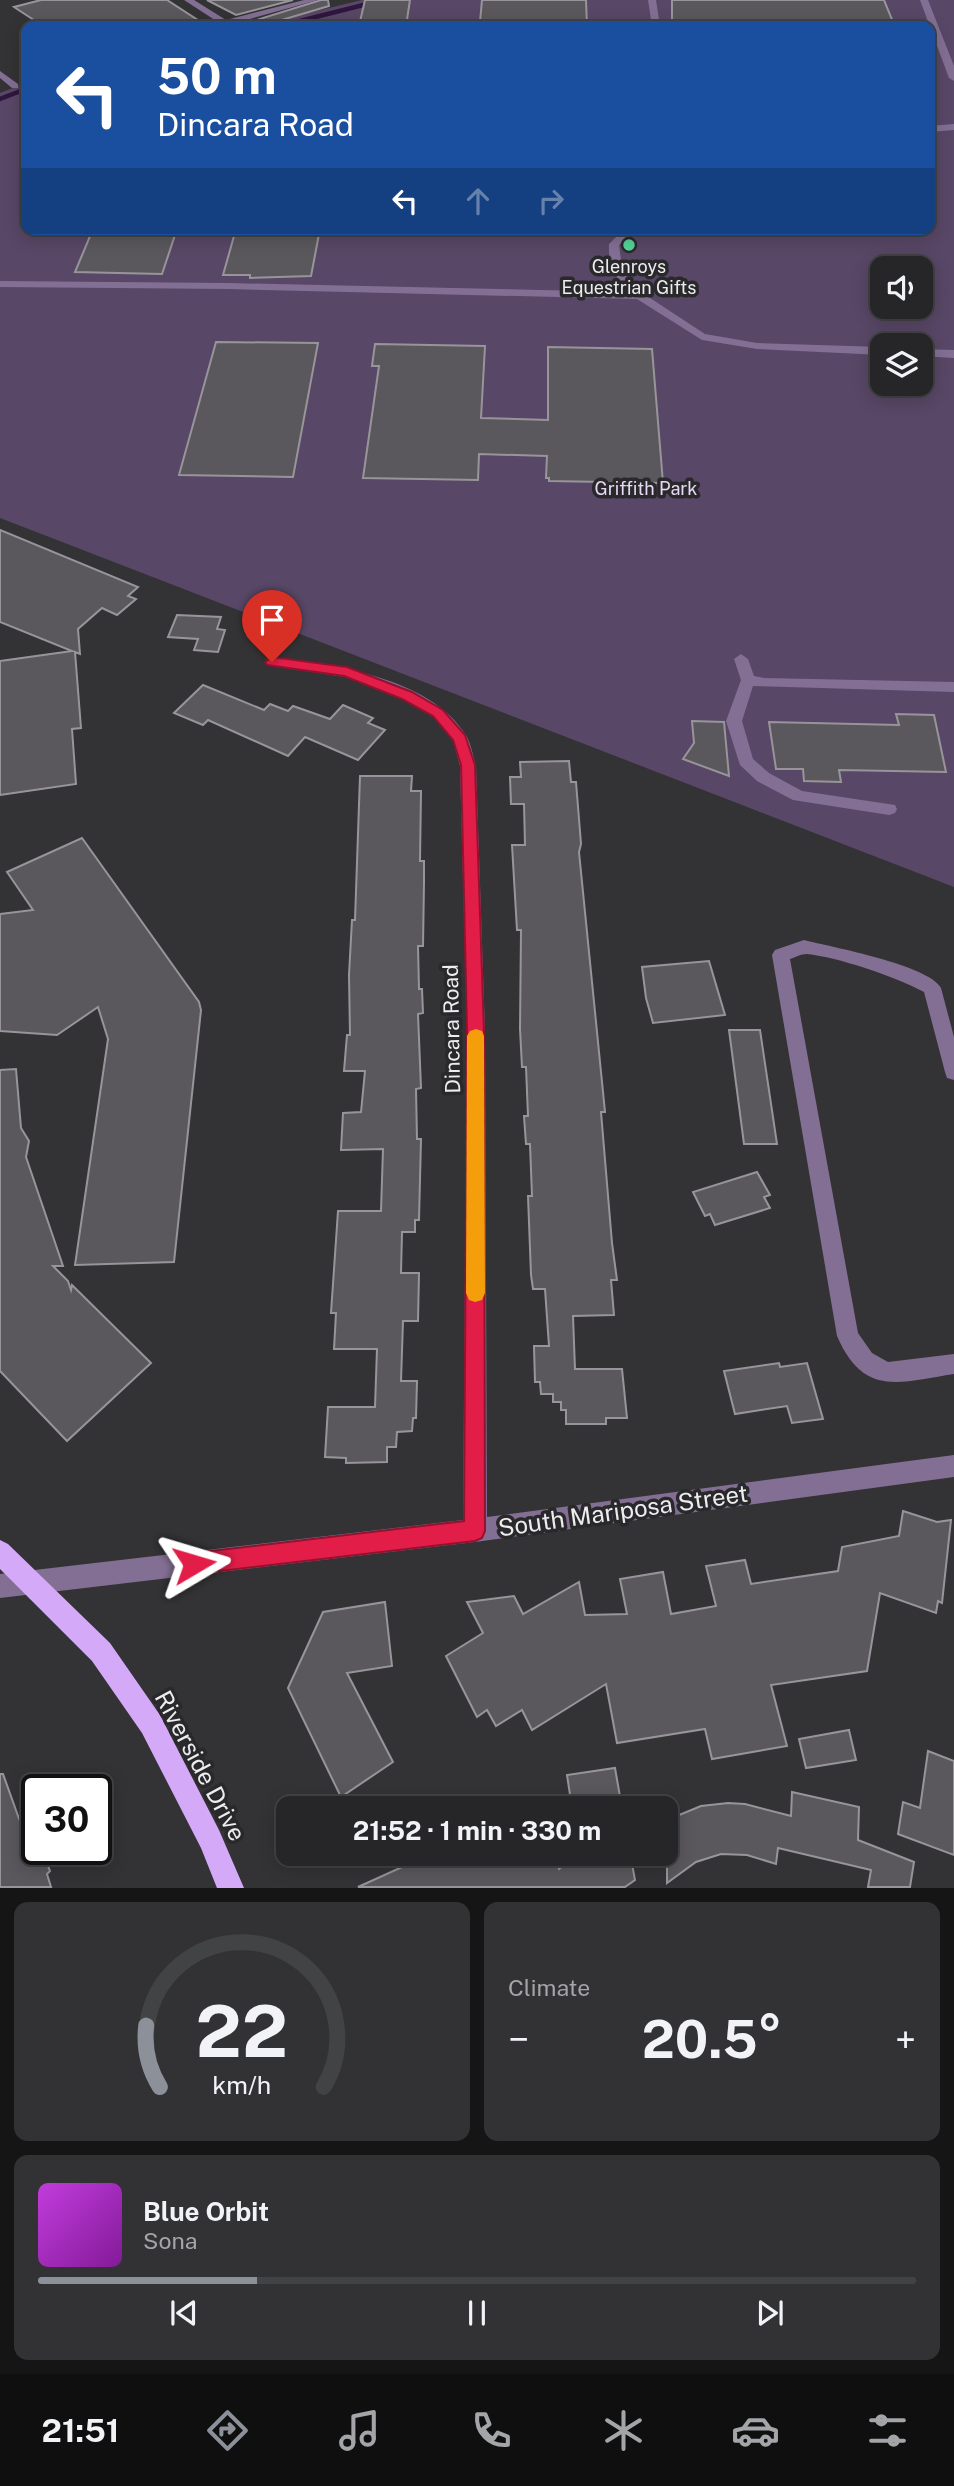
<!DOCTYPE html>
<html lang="en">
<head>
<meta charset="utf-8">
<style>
  :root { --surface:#262628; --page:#323234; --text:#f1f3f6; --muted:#a4a5a8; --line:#424345; --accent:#8c9099 }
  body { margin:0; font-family:"Public Sans",sans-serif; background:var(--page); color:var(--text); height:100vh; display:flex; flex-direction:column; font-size:26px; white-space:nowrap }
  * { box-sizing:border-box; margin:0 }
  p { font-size:23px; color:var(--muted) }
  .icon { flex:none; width:38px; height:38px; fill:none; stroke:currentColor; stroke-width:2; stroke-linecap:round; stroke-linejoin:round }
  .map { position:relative; height:1888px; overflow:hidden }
  .drawer { display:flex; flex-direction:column; gap:14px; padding:14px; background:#151516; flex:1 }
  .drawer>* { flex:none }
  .guide { position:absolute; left:21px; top:21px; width:914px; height:214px; border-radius:14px; box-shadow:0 4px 18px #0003,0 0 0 2px var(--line); background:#1a4fa0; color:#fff; overflow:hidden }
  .buttons { position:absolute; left:870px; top:256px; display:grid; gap:14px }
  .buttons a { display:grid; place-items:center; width:63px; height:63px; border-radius:14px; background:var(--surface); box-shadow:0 4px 18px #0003,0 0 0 2px var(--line); font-size:35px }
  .speed { position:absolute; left:21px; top:1774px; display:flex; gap:14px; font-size:35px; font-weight:700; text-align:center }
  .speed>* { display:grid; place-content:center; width:91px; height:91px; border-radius:50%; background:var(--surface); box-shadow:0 4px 18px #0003,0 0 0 2px var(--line); line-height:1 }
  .speed .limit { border:4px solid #111; border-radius:10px; background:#fff; color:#111 }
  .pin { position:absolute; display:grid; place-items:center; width:60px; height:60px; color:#fff; margin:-72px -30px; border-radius:50% 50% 50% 0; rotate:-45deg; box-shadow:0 0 7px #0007 }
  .pin .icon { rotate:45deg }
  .me { position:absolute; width:77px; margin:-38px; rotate:83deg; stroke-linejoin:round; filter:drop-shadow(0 0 5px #0008) }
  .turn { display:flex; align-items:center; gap:24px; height:147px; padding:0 21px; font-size:32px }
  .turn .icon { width:91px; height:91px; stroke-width:2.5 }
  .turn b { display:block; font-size:49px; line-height:60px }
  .lanes { display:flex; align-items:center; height:66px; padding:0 21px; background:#0003; justify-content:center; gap:35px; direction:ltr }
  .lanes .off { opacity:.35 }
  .big { font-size:52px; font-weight:700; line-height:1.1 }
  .drawer .tile { flex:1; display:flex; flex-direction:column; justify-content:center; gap:10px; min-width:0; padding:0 24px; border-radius:14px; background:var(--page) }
  .drawer .dial { align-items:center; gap:0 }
  .dial svg { height:182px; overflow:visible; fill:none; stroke:var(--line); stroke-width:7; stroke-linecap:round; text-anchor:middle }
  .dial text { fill:var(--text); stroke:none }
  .song { display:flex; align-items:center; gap:21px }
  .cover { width:84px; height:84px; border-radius:10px; background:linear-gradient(135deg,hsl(290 70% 55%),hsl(290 70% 35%)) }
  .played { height:7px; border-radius:4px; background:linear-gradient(90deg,var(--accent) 25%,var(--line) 25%) }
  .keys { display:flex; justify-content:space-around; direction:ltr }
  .heat { display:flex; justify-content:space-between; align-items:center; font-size:38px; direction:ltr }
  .drawer .tiles { flex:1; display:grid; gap:14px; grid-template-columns:1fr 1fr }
  .tile:last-child { grid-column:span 2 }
  .trip { position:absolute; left:276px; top:1796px; width:402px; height:70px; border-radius:14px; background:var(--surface); box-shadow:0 4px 18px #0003,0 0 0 2px var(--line); font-weight:700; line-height:70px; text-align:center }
  .tabs { display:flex; height:112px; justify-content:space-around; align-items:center; background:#0f0f10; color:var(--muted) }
  .tabs .icon { width:49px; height:49px }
  .tabs .active { color:var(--accent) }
  .tabs b { font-size:32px; color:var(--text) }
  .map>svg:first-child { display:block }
  .green { fill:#584766; fill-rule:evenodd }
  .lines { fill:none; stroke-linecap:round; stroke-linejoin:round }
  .stream { stroke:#2e163e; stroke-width:4.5 }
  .building { fill:#5a585c; stroke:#98959a; stroke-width:2 }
  .minor { fill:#836f94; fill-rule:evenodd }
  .major { fill:#d4a9f7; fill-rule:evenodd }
  .route { fill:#e11d48; stroke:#92132f; stroke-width:2 }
  .slow { fill:#f59e0b }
  .poi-dot { fill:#54d396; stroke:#29282b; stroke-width:2.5 }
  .labels { text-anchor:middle; stroke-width:7; stroke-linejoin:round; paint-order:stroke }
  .far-poi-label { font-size:18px; fill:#edecef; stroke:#29282b }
  .far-park-label { font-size:18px; fill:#e7d8f5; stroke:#29282b }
  .street-label { font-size:21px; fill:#edecef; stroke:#29282b }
  .near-street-label { font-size:24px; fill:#edecef; stroke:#29282b }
</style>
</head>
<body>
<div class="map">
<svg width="954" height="1888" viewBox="0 0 954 1888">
  <rect width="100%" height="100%" fill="#333235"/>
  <path class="green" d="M362,0H954V887L0,518V93L26,83V229H929V26H254ZM882,268H920V306H882ZM882,345H920V383H882Z"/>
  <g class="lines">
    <g class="stream">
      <path d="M280,26L383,0"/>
      <path d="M0,99L26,89"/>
    </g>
  </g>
  <g class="building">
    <path d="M41,0H167L207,26H43L14,7Z"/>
    <path d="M207,0H293L236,15Z"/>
    <path d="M321,0H328L329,6L275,22L258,25L250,22Z"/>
    <path d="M365,0H410L406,26H359Z"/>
    <path d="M482,0H586L587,26L480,22Z"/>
    <path d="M672,0H884L893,22L672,20Z"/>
    <path d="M93,229H177L162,274L75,272Z"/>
    <path d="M236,229H320L311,276L250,278V275H223Z"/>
    <path d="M216,342L318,343L293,477L179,475Z"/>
    <path d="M375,344L485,346L481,418L548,420V347L652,349L663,483L549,481V478H546L547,456L479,454L478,480L363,478L379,366H372Z"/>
    <path d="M0,530L138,587L128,596L136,599L117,615L102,608L78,629L80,654L75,652L81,728L72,729L76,784L0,795V661L72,651L0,622Z"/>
    <path d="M177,615L221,617L217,629L225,630L218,652L194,650L198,639L168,637Z"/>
    <path d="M203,685L264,710L270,704L288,711L293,706L330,719L343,705L373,718L368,723L385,730L358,760L305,737L288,756L208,720L203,725L174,713Z"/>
    <path d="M896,714L934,715L946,772L839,770L841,782L804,781L803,769H776L769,722L899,725Z"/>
    <path d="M692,721L724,722L729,776L683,759L694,743Z"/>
    <path d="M569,761L571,782H576L581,844L579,852L605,1112H601L602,1124L612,1243L617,1280H611L614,1315L573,1316L575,1369H622L627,1418H606V1424H566V1410H561V1402H553V1394H541L540,1382H535L534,1346H549L545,1289H533L531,1275L528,1196H532L530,1144H526L524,1116H528L526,1067H522L520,1029L521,930H517L512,845H525L524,804H511L510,777H521L520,762Z"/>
    <path d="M360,776H412L411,791H421L420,861H424V882L423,946H418L419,989H422L423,1013L418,1014L421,1088L416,1089L417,1139H421L419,1220H415V1232H402L401,1273H419L418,1321H403L401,1381H417L416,1418H413L412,1431L397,1432L396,1447H387V1462L346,1463V1458L325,1457L328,1407H375L377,1349H334L336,1313H331L338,1211H381L383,1149L341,1150L343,1113L361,1112L365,1071H344L347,1035H350L349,975L352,920H355Z"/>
    <path d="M82,838L199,1002L201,1010L174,1262L75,1265L108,1039L98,1007L57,1035L0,1031V914L33,910L7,872Z"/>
    <path d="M709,961L725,1015L653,1023L646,998L642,967Z"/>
    <path d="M729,1030H760L777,1144H744Z"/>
    <path d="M16,1069L21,1128L29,1141L26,1157L63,1266H53L68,1281L71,1290L72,1285L151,1363L67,1441L0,1371V1070Z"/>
    <path d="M757,1172L770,1195L764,1197L770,1208L715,1225L710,1214L705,1216L693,1192Z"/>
    <path d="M779,1363L780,1367L807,1363L823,1419L792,1423L787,1406L735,1414L724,1371Z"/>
    <path d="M903,1511L937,1522L951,1520L942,1603L938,1601L936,1613L880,1593L867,1671L771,1685L787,1746L712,1759L705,1729L617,1743L606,1684L532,1730L522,1710L496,1726L487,1710L477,1717L446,1656L483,1633L467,1602L514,1596L523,1614L579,1582L585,1615L627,1614L620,1579L663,1572L671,1614L716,1606L706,1566L745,1560L751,1584L838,1571L842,1547L899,1536Z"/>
    <path d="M385,1602L392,1666L347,1673L393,1762L341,1797L288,1688L323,1612Z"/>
    <path d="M849,1730L856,1760L806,1768L799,1739Z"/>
    <path d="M928,1751L954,1761V1855L898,1834L903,1802L920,1808Z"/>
    <path d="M615,1768L622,1808H572L567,1775Z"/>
    <path d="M0,1774H3L22,1827L32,1820L37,1835V1850H42L50,1871L47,1874L51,1887H0Z"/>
    <path d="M792,1792L859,1807L858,1840L914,1862L910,1887H868L871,1870L778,1848L776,1864L747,1855L721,1854L696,1862L667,1883V1820L701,1806L728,1803L745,1804L791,1816Z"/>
    <path d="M433,1853H564L545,1864L556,1860L559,1869L579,1853H630L635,1880L625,1887H358Z"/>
  </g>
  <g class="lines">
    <g class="minor">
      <path d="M184,0H194L226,20L304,0H318L232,24L234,26H224Z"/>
      <path d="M648,0H656L660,26H652Z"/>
      <path d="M920,0H928L954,66V81L949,78Z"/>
      <path d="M0,71L18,84V88H12L0,78Z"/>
      <path d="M954,124V130L929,132V126Z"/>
      <path d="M624,229H635L619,245L622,267L632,282L644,294L705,334L757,343L882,347V355L757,349L702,340L637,299L228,289L0,287V281L228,283L630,292C615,278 608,265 609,244Z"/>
      <path d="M920,349L954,350V358L920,356Z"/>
      <path d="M741,654L748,659L754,676L764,678L954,682V692L753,686L742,721L753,759L769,773L802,791L895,805L897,809L895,813L889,815L793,800L757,781L740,765L726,721L741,680L734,659Z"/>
      <path d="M272,657C334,665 429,677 466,735C471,744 473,756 476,766L485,1031L487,1517L954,1455V1477L475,1542L0,1598V1574L463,1520L467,1031L460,766L453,740L433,717L402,699L345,677L267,665L265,662L267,659Z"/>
      <path d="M804,940C831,947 929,965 941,988L954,1037V1080L947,1078L945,1072L924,992C897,977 837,957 807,954C801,954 796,957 790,959L858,1333L872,1353L888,1362L954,1354V1374C900,1382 864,1398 837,1336L772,955L775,950Z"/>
    </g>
    <path class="major" d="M0,1540L8,1544L110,1643L160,1715L219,1830L244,1888H217L201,1848L142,1733L92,1661L0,1569Z"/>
  </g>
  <path class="route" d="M272,657L347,667L412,692L443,710L465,735L475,765L484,1031L485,1531L482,1538L475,1541L194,1574L186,1571L183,1564L186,1556L194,1553L464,1521L467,1031L461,765L453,740L433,716L402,699L344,676L267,665L265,662Z"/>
  <path class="slow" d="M476,1029L482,1031L484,1036L485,1293L482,1300L475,1302L469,1300L466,1293L467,1036L470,1031Z"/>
  <circle class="poi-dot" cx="629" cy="245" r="7"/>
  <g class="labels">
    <g class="far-poi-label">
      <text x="629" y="273">Glenroys<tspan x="629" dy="21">Equestrian Gifts</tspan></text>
    </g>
    <g class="far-park-label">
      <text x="646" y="495">Griffith Park</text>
    </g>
    <g class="street-label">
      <text transform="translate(452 1029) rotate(-91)" y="7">Dincara Road</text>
    </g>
    <g class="near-street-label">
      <text transform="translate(623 1511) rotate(-8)" y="8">South Mariposa Street</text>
      <text transform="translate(200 1766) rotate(62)" y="8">Riverside Drive</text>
    </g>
  </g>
</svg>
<div class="buttons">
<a><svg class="icon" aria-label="sound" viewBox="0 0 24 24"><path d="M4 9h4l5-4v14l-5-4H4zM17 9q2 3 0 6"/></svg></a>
<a><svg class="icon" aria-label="layers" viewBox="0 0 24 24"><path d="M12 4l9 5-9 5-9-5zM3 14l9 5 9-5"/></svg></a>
</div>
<div class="speed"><div class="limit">30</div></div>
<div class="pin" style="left:272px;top:662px;background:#d93025"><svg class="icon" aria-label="arrive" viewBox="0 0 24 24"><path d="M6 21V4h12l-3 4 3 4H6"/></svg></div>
<svg class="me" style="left:194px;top:1564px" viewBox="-20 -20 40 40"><path d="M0-17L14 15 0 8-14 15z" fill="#e11d48" stroke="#fff" stroke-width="4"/></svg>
<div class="trip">21:52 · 1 min · 330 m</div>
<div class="guide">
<div class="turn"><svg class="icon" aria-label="left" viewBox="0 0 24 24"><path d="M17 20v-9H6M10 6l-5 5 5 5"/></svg><div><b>50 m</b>Dincara Road</div></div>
<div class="lanes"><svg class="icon" aria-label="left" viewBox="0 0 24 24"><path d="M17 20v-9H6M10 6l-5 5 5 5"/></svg><svg class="icon off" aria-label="ahead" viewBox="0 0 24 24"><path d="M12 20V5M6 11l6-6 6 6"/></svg><svg class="icon off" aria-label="right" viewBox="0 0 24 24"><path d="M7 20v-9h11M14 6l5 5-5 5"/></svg></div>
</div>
</div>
<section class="drawer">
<div class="tiles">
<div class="tile dial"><svg viewBox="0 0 100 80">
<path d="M14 69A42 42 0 1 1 86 69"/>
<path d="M14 69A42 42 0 0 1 8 42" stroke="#8c9099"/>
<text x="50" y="56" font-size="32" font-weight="700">22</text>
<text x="50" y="72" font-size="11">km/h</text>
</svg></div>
<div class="tile"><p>Climate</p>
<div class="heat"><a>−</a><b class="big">20.5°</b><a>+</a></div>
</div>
<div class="tile">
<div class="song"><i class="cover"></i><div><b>Blue Orbit</b><p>Sona</p></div></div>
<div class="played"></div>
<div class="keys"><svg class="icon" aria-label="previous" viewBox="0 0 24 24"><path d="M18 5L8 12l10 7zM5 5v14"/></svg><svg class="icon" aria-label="pause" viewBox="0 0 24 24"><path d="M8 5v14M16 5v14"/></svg><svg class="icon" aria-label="next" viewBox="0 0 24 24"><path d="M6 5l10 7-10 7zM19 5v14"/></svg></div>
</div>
</div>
</section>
<nav class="tabs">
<b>21:51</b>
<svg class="icon active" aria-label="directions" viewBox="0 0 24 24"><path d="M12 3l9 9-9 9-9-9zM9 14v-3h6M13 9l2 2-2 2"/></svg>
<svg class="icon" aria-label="music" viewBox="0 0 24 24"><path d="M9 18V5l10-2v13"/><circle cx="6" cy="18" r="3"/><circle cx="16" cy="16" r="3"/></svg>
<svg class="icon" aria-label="phone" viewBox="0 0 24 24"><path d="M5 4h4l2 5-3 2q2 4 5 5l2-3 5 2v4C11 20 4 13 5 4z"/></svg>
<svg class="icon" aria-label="climate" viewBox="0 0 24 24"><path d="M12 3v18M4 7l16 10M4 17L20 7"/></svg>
<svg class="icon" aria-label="car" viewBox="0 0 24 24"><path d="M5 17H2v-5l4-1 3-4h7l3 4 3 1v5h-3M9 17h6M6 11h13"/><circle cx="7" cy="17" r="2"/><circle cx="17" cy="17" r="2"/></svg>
<svg class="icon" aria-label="filters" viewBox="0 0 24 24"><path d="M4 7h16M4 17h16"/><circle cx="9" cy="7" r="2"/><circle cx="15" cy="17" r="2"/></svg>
</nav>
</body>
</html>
